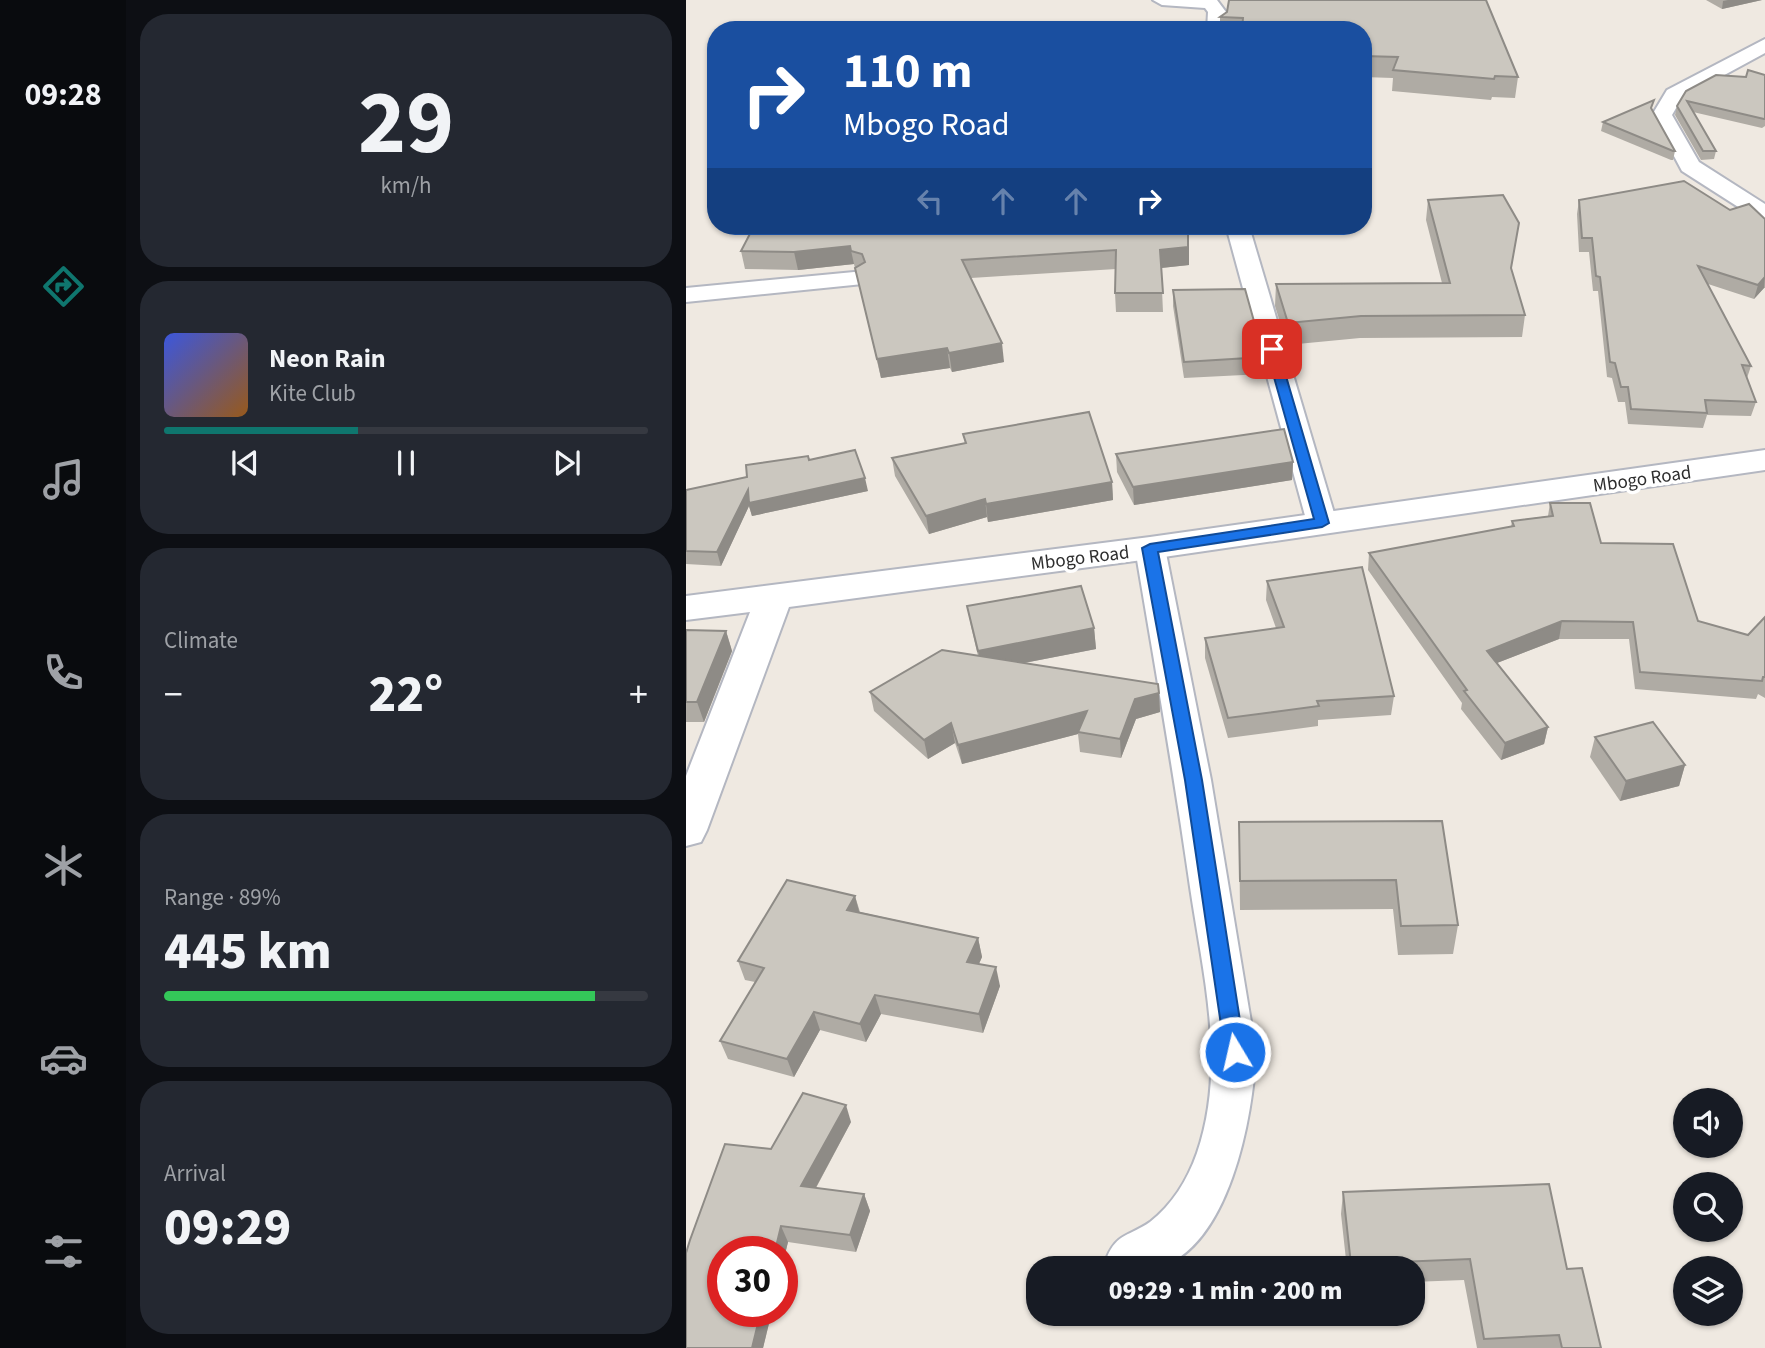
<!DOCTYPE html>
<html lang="en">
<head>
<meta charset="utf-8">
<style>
  :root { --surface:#171b24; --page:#242831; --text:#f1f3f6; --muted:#9ea1a6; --line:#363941; --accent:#0f766e }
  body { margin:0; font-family:"Source Sans 3",sans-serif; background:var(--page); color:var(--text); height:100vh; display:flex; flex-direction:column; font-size:26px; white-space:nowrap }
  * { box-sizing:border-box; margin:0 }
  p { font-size:23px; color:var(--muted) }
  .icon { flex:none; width:38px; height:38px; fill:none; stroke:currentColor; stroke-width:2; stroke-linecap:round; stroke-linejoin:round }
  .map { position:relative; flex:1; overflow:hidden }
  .details { display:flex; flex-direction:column; gap:14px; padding:14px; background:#0d0f14; width:560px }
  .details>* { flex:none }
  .banner { position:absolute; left:21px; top:21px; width:665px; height:214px; border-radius:28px; box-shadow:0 2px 5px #0004; background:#1a4fa0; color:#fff; overflow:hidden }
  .buttons { position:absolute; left:987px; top:1088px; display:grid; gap:14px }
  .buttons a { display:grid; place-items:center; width:70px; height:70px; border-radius:50%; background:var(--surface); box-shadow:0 2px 5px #0004; font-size:35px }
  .speed { position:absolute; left:21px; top:1236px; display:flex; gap:14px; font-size:35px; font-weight:700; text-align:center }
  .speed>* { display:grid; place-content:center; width:91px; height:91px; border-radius:50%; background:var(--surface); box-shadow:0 2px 5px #0004; line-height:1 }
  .speed .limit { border:10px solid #d22; background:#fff; color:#111 }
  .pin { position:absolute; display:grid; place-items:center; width:60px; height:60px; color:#fff; margin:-30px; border-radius:14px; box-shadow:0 4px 10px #0006 }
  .me { position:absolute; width:77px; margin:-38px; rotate:351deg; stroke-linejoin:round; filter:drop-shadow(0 0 5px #0008) }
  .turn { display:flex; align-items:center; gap:24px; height:147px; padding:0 21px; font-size:32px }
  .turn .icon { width:91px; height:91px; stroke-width:2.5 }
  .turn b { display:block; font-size:49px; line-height:60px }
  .lanes { display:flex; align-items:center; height:66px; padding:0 21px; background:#0003; justify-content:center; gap:35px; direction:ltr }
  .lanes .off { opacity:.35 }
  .big { font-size:52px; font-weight:800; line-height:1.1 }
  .details .widget { flex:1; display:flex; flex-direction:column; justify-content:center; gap:10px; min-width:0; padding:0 24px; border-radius:28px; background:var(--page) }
  .details .dial { align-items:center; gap:0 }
  .dial b { font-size:91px; line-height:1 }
  .song { display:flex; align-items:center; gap:21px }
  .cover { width:84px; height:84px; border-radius:10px; background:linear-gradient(135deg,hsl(230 70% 55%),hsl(30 70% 35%)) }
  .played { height:7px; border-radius:4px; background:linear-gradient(90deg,var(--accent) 40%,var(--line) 40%) }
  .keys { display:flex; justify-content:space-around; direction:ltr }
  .heat { display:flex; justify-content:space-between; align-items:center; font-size:38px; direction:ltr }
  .charge { height:10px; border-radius:5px; background:linear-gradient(90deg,#34c759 89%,var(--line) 0) }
  .trip { position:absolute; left:340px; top:1256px; width:399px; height:70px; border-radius:28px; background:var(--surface); box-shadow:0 2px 5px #0004; font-weight:800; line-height:70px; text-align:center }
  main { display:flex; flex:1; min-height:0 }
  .menu { display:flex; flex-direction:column; width:126px; justify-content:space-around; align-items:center; background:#090b0e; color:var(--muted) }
  .menu .icon { width:49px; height:49px }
  .menu .selected { color:var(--accent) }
  .menu b { font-size:32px; color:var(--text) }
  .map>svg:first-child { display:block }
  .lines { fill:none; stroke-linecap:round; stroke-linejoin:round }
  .street-casing { stroke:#b4b7c1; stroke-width:4 }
  .secondary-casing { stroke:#b4b7c1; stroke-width:4 }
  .street { fill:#fff; fill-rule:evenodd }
  .secondary { fill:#fff; fill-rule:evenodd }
  .wall { fill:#afaba4 }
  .shaded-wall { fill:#8e8b86 }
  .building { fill:#cbc7bf; stroke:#8e8b86; stroke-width:2 }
  .route { fill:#1a73e8; stroke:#114b97; stroke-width:2 }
  .labels { text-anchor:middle; stroke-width:7; stroke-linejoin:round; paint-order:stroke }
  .street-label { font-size:19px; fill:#2e2e2e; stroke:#fff }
</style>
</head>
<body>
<main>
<nav class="menu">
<b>09:28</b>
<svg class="icon selected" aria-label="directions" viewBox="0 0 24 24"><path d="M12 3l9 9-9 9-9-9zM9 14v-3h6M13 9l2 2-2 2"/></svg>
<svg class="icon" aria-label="music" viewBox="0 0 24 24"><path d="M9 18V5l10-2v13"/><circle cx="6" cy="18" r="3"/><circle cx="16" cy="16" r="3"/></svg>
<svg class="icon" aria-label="phone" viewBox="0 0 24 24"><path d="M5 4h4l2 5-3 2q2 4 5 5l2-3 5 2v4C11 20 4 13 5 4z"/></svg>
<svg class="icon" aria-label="climate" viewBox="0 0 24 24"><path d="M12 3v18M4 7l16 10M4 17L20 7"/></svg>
<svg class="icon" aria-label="car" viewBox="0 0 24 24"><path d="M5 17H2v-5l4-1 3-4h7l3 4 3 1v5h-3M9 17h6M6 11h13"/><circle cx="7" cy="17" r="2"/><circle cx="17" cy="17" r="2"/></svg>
<svg class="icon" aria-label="filters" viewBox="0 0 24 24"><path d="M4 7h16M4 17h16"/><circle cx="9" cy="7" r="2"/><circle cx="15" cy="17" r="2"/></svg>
</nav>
<section class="details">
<div class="widget dial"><b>29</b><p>km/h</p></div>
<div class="widget">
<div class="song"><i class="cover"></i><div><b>Neon Rain</b><p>Kite Club</p></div></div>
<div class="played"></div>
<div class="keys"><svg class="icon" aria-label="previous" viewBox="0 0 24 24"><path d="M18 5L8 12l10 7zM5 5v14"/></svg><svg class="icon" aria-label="pause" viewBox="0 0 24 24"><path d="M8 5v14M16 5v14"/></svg><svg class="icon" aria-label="next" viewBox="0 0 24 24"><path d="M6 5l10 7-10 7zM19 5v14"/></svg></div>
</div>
<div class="widget"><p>Climate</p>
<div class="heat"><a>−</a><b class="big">22°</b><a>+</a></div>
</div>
<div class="widget"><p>Range · 89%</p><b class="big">445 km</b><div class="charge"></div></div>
<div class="widget"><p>Arrival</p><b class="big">09:29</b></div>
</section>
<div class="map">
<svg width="1079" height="1348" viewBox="0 0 1079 1348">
  <rect width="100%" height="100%" fill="#efe9e1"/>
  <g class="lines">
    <defs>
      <g id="street">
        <path d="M467,0H531L540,12L539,30H521L522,12L519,8L476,5Z"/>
        <path d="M1079,39V53L996,98L986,115L1013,162L1079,204V221L1071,219L996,171L966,115L981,90Z"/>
        <path d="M540,226H563L651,523L647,530L636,532L625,530L621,523Z"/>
        <path d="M168,272L177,274L180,279L177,284L0,302V288Z"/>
        <path d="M464,538L475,541L479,548L525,780L570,1052C567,1116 544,1249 469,1269C456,1272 439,1269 426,1269L421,1257C431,1233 444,1236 464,1222C486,1205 502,1179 511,1153C541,1066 517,975 504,887C488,774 468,661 449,548L453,541Z"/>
      </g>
      <path id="secondary" d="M1079,450V470L464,559L103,607L21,830L15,842L0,846V776L64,612L0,620V596L464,537Z"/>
    </defs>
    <use href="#street" class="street-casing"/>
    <use href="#secondary" class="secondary-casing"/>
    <use href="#street" class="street"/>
    <use href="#secondary" class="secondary"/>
  </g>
  <g class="wall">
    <path d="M543,0H800L832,77L829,98L806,97L805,100L706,91L707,78L677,77V30H534V17L541,12Z"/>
    <path d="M1020,0H1076L1036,9Z"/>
    <path d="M1079,75V126L1076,128L1007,112L1030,151L1028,159L1015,160L989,115L991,106L1060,77Z"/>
    <path d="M917,122L989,151L987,160H985L915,131Z"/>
    <path d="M742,200L833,223L825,270L839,315L836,337L674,338L601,345L589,306L590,284L756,283L740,220Z"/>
    <path d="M893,200L1044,210L1079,219V288H1078L1068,299L1022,284L1065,366L1061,378L1070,402L1065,416L1021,415L1017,428L942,424L939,402H932L926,378L921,377L912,291H907L903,252H893L891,214Z"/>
    <path d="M503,226V265L475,268L477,312H430L429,293L430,269L285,278L318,362L266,372L264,368L195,378L168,264L112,270L59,269L55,251Z"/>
    <path d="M487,290L578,357L577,374L498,378L487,306Z"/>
    <path d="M277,434L426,482L427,500L302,522L301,517L243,534L209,476L206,458L279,443Z"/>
    <path d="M430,454L607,462L606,480L448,505L431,472Z"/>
    <path d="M123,459L182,491L66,516L63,506L35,566L0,564V490L61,477Z"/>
    <path d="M864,503L1012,621L1062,635L1079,617V698L1072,694L1070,699L949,689L943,639H873L811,663L862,727L858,744L815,760L775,709L776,703L682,570L683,553L825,527L826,521L862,516Z"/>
    <path d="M581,581L708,696L705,715L632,720V726L542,738L519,658V638L590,628L580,600Z"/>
    <path d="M281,606L408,628L410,649L338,663L473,693L474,712L450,719L435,758L394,752L392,734L276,764L269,743L242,759L188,711L184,692L292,656L285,626Z"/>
    <path d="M0,630L40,631L46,651L18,722H0Z"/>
    <path d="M909,737L999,765L993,786L934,801L904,757Z"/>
    <path d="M756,821L772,925L767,954L712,955L707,909L554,910L553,822Z"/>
    <path d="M169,896L174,912L292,938L296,957L293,964L314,986L297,1033L195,1014L180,1042L134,1030L108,1077L42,1059L34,1041L69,982L59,980L52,961Z"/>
    <path d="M165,1122L130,1188L178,1194L184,1211L170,1252L102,1242L96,1266V1251L37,1311H86L77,1348H0L85,1149Z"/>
    <path d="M657,1192L881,1269L915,1348H791L778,1280L726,1282V1269H661L655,1214Z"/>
  </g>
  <g class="shaded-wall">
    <path d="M1042,0H1076L1036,9L1037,1Z"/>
    <path d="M503,226V265L475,268L474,250Z"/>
    <path d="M164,246L168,264L112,270L108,252Z"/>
    <path d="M1079,277L1078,288L1068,299L1072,285Z"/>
    <path d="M316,343L318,362L266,372L263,353Z"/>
    <path d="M261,348L264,368L195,378L191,359Z"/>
    <path d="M607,462L606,480L448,505L447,487Z"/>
    <path d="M179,478L182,491L66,516L63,506L35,566L31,552L62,490Z"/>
    <path d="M426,482L427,500L302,522L300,504Z"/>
    <path d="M299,499L301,517L243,534L240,516Z"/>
    <path d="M876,621L873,639L798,668L801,651Z"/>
    <path d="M408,628L410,649L296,671L292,651Z"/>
    <path d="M40,631L46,651L18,722L11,702Z"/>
    <path d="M473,693L474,712L450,719L435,758L434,739L449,699Z"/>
    <path d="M401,711L392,734L276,764L272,745Z"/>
    <path d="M265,723L269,743L242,759L238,740Z"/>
    <path d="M862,727L858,744L815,760L819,743Z"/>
    <path d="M999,765L993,786L934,801L940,781Z"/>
    <path d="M169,896L174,915L161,910Z"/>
    <path d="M292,938L296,957L285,981L281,962Z"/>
    <path d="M310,967L314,986L297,1033L293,1014Z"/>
    <path d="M189,995L195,1014L180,1042L174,1024Z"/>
    <path d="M128,1012L134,1030L108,1077L101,1059Z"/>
    <path d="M160,1105L165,1122L122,1202L115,1186Z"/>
    <path d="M178,1194L184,1211L170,1252L164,1235Z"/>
    <path d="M95,1226L102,1242L96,1266V1251H89Z"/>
    <path d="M75,1311H86L77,1348H66Z"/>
  </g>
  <g class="building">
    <path d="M543,0H800L832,77L809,76L808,79L707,70L712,57L677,56V30H556L557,18L534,17L541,12Z"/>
    <path d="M1062,70L1079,75V119H1078L1001,101L1030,151H1017L991,106L1000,91L1030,75L1060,77Z"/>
    <path d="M968,100L965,108L989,151H987L917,122Z"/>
    <path d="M998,181L1044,210L1063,204L1079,219V277L1072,285L1012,266L1065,366L1056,365L1070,402L1019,400L1021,413L945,409L942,387H935L929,363L924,362L914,277L910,276L906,238H896L893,200Z"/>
    <path d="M817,195L833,223L825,268L839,315L675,316L602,323L590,284L764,283L742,200Z"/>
    <path d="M68,226H502V247L474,250L477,293H429L430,250L276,260L316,343L263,353L261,348L191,359L169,268L179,262L176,254L165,251L164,246L108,252L55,251Z"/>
    <path d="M559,289L578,357L498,362L487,290Z"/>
    <path d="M403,412L426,482L300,504L299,499L240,516L206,458L280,443L277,434Z"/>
    <path d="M598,429L607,462L447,487L430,454Z"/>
    <path d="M169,450L179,478L63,503L62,490L31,552L0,551V490L61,477L60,465L122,456L123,460Z"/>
    <path d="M864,503H904L915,543L987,544L1012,621L1062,635L1079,617V677H1077L1076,681L954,672L947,622L876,621L801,651L862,727L819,743L778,691L781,690L683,553L828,526L826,521L867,516Z"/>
    <path d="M676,567L708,696L631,701L633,706L542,718L519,638L598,627L581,581Z"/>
    <path d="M395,586L408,628L292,651L281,606Z"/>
    <path d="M0,630L40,631L11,702H0Z"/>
    <path d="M256,650L472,684L473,693L449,699L434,739L392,732L401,711L272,745L265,723L238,740L184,692Z"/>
    <path d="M967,722L999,765L940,781L909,737Z"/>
    <path d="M756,821L772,925L715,926L710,880L554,881L553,822Z"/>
    <path d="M101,880L169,896L161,910L292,938L281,962L310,967L293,1014L189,995L174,1024L128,1012L101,1059L34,1041L78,968L52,961Z"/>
    <path d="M117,1093L160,1105L115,1186L178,1194L164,1235L95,1226L89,1251H37V1311H75L66,1348H0V1253L4,1240L39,1144L85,1149Z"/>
    <path d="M863,1184L881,1269L896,1268L915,1348H876L873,1335L798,1339L784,1259L665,1264L657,1192Z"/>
  </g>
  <path class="route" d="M586,346L592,349L643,523L636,527L472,552L516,780L559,1052L556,1058L549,1061L542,1058L539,1052L499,780L456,548L464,544L628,519L580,349Z"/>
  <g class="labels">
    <g class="street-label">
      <text transform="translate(956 478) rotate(-8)" y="7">Mbogo Road</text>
      <text transform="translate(394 557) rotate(-7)" y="7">Mbogo Road</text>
    </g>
  </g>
</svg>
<div class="buttons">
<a><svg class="icon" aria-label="sound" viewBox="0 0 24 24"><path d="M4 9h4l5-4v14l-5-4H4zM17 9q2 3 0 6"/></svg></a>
<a><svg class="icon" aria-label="search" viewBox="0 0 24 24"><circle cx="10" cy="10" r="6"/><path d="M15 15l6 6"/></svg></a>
<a><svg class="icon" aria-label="layers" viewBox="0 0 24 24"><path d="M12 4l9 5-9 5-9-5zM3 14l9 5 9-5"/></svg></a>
</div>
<div class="speed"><div class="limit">30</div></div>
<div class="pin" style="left:586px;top:349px;background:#d93025"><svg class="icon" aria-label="arrive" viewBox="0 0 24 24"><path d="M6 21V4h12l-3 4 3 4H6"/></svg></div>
<svg class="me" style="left:549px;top:1052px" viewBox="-20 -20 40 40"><circle r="17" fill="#1a73e8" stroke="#fff" stroke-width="3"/><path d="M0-11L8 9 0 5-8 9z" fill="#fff"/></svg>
<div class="trip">09:29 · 1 min · 200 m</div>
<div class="banner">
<div class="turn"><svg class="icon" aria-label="right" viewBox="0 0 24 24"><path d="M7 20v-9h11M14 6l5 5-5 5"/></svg><div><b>110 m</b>Mbogo Road</div></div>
<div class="lanes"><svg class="icon off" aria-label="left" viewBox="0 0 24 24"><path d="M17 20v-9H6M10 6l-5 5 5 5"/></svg><svg class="icon off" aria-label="ahead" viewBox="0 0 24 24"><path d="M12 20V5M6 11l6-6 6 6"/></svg><svg class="icon off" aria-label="ahead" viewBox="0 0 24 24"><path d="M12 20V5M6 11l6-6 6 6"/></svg><svg class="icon" aria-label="right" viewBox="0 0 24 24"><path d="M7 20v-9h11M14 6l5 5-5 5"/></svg></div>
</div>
</div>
</main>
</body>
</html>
